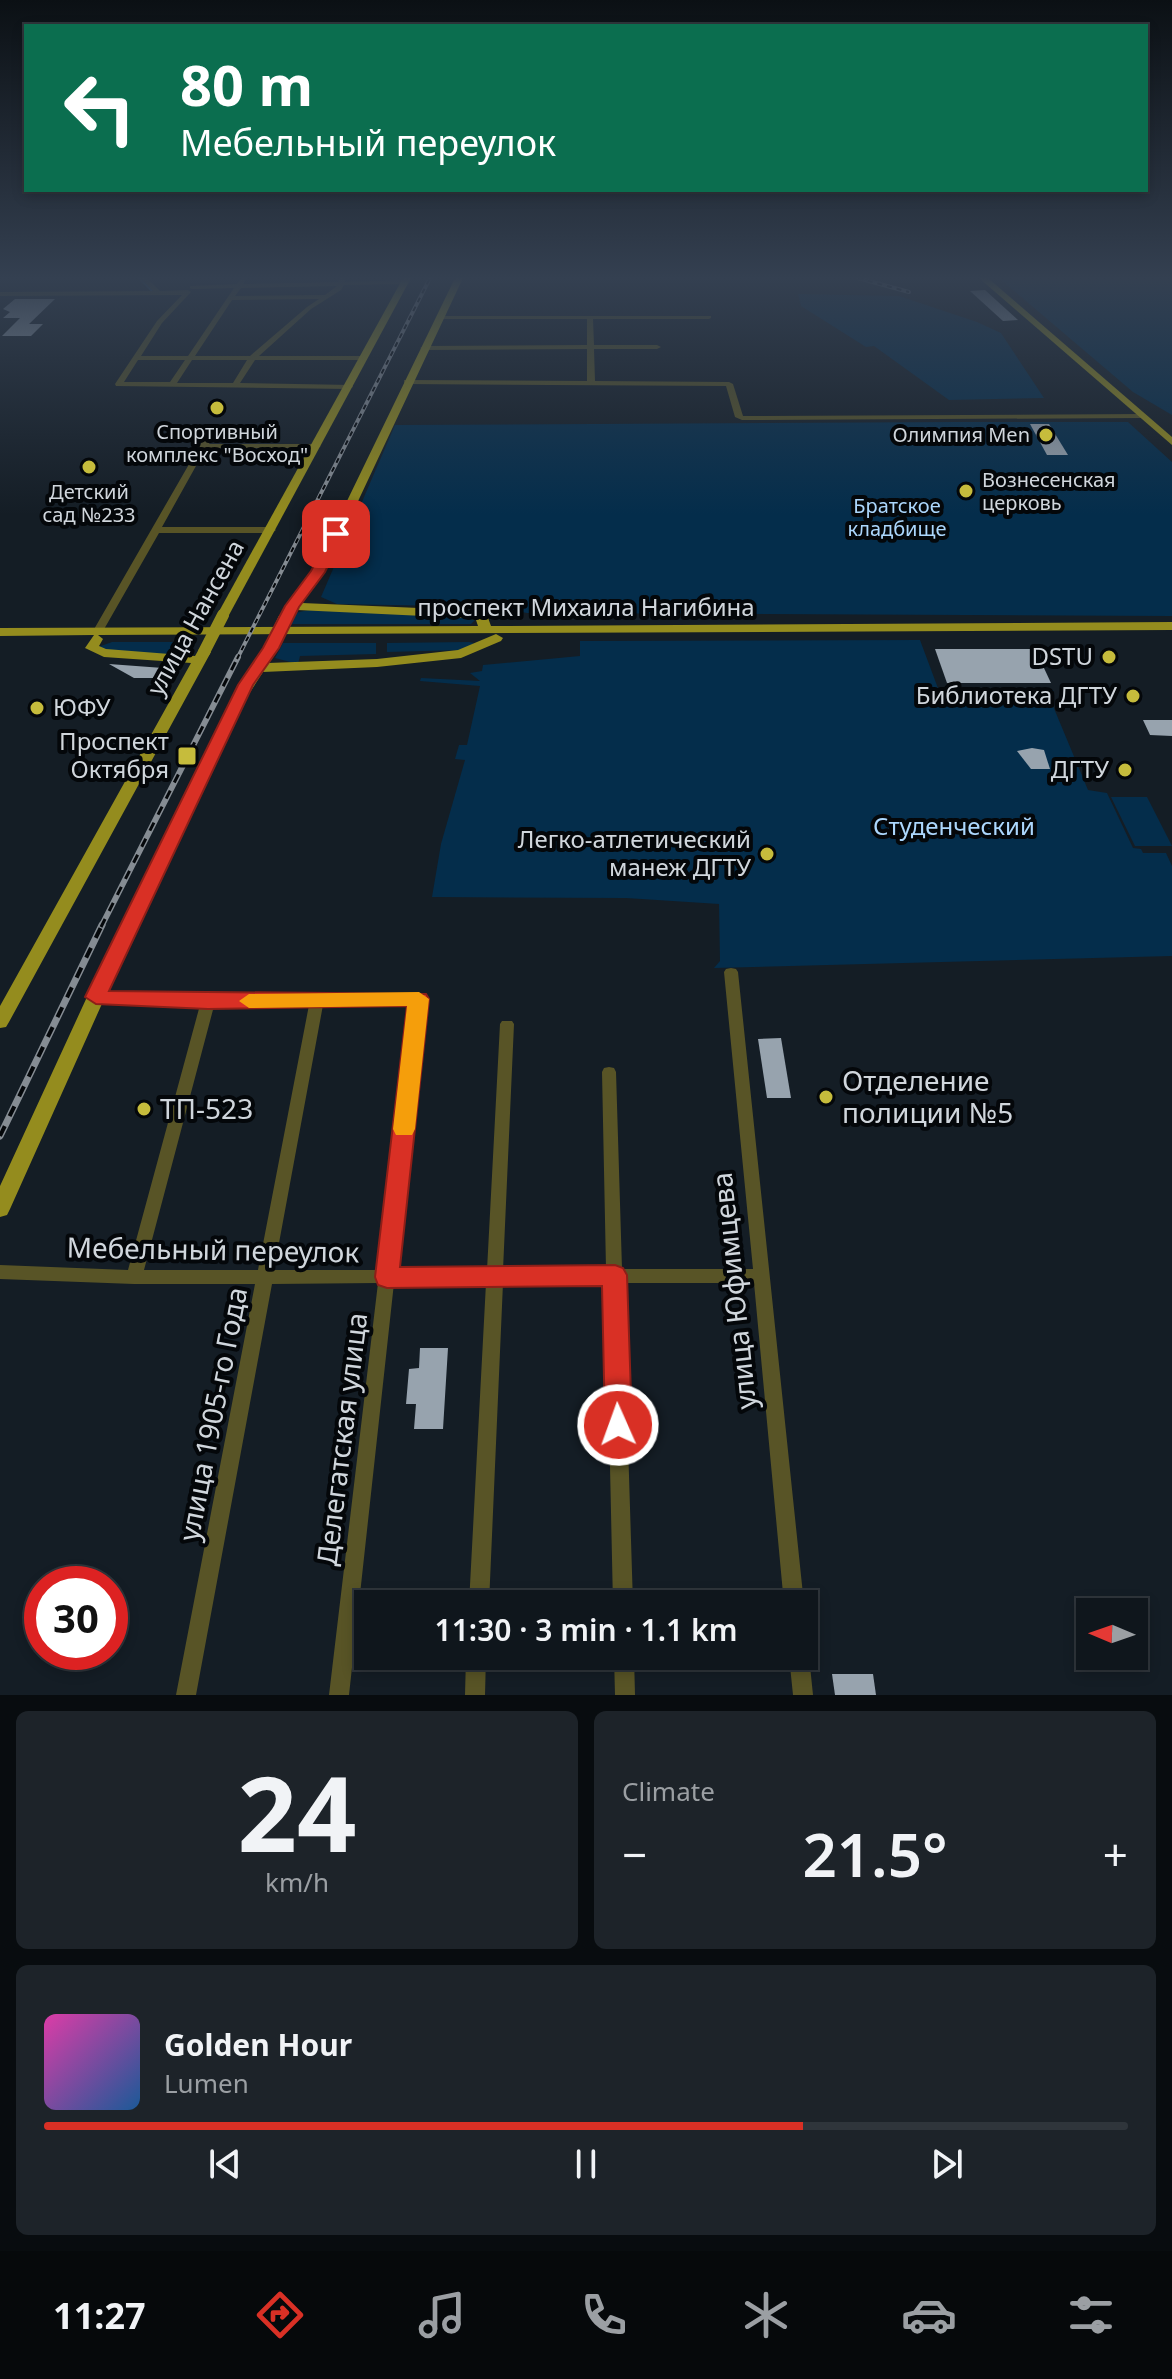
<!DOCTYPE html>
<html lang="en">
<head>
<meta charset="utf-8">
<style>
  :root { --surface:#0f161c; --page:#1d2329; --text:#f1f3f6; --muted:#9b9fa3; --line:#2f353b; --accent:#d93025 }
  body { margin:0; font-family:"Noto Sans",sans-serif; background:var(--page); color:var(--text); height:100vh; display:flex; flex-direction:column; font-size:30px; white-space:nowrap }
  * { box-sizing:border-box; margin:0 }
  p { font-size:26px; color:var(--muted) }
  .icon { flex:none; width:44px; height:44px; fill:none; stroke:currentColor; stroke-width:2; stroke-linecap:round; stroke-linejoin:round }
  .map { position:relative; height:1695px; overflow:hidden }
  .drawer { display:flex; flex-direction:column; gap:16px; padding:16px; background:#080c0f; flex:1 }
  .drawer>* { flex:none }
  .banner { position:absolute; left:24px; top:24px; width:1124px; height:168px; border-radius:0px; box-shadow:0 4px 12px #0003,0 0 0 2px var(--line); background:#0b6e4f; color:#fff; overflow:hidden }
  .needle { width:52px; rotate:272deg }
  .controls { position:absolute; left:1076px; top:1598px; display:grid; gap:16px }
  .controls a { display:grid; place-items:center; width:72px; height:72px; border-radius:0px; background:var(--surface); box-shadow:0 4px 12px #0003,0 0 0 2px var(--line); font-size:40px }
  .speed { position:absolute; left:24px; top:1566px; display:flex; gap:16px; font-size:40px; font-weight:700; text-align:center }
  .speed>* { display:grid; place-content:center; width:104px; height:104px; border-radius:50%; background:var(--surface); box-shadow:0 4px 12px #0003,0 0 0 2px var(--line); line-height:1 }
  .speed .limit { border:12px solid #d22; background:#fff; color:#111 }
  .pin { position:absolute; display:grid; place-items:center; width:68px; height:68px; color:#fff; margin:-34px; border-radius:16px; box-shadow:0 4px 12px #0006 }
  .me { position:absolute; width:88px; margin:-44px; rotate:358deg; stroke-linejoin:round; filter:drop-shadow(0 0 6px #0008) }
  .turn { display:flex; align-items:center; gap:28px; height:168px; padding:0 24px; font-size:36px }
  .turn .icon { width:104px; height:104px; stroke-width:2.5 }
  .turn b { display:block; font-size:56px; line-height:68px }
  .big { font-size:60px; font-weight:600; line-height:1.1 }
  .drawer .widget { flex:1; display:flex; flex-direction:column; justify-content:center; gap:12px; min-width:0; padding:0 28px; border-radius:12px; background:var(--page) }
  .drawer .dial { align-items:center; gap:0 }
  .dial b { font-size:104px; line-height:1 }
  .song { display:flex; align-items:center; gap:24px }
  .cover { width:96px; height:96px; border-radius:12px; background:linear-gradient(135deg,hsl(320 70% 55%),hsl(210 70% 35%)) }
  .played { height:8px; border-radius:4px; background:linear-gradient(90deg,var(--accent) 70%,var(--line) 70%) }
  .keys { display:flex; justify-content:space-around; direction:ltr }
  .heat { display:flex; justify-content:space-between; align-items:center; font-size:44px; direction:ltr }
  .drawer .tiles { flex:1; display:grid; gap:16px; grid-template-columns:1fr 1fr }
  .widget:last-child { grid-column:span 2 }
  .trip { position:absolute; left:354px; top:1590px; width:464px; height:80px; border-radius:0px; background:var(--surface); box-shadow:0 4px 12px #0003,0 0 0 2px var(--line); font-weight:600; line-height:80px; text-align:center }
  .dock { display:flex; height:128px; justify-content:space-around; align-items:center; background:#06090b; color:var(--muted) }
  .dock .icon { width:56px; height:56px }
  .dock .on { color:var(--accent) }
  .dock b { font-size:36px; color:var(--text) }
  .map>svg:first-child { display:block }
  .green { fill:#042d4b }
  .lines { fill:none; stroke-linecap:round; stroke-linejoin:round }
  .stream { stroke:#275a82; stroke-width:2 }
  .building { fill:#97a3ae }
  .minor { fill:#585426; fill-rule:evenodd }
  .major { fill:#948c1e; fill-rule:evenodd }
  .rail-far2-casing { stroke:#858c93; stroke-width:4 }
  .rail-far1-casing { stroke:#858c93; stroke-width:6 }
  .rail-casing { stroke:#858c93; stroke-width:7 }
  .rail-far2 { stroke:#04070a; stroke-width:2; stroke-dasharray:5; stroke-linecap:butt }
  .rail-far1 { stroke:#04070a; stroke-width:3; stroke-dasharray:9; stroke-linecap:butt }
  .rail { stroke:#04070a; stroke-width:4; stroke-dasharray:11; stroke-linecap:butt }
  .major-bridge { stroke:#948c1e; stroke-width:12 }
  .route { fill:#d93025; stroke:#8d1f18; stroke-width:2 }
  .slow { fill:#f59e0b }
  .poi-dot { fill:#c6bc3c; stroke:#04070a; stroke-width:3 }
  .labels { text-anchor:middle; stroke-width:8; stroke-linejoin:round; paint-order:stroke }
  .far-poi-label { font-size:20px; fill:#d0d6dc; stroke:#04070a }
  .far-park-label { font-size:20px; fill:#acd7fd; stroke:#04070a }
  .street-label { font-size:24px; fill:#d0d6dc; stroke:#04070a }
  .poi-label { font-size:24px; fill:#d0d6dc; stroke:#04070a; text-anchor:end }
  .park-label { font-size:24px; fill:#acd7fd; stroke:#04070a }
  .near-poi-label { font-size:28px; fill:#d0d6dc; stroke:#04070a; text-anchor:start }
  .near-street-label { font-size:28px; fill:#d0d6dc; stroke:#04070a }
</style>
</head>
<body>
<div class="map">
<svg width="1172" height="1695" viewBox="0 0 1172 1695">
  <rect width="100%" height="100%" fill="#141d25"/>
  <g class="green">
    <path d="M999,278H1172V415L1133,392Z"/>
    <path d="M798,294L899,296L977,322L1001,333L1044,398L949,400L874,346L866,347L801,306Z"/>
    <path d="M957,422H1128L1172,462V616L527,613L497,607L337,604L321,597L395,425Z"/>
    <path d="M313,609L474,618L475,620L471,624H289L295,613Z"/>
    <path d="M920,640L939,691L1054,690L1048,694L1088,790L1107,793L1133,848L1141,849L1143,853H1166L1172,866V956L714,968L720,961L719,904L626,898L432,897L441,844L465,760L455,759L459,745H467L480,686L420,681L421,678L480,681L470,673L482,671L483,665L580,656V641Z"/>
    <path d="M112,642H180L191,646L193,651C175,661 118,655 98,647Z"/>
    <path d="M469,642L474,643L464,650L387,652V643Z"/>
    <path d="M283,643H376V654L300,656L298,664L275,658Z"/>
    <path d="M1111,797H1147L1172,846H1135Z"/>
  </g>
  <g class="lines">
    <path class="stream" d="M139,278L152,291"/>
  </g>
  <g class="building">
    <path d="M985,290L1018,320L1003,321L970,291Z"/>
    <path d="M15,299H55L29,324H43L31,336H2L20,318H3L10,312L3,309Z"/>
    <path d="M1030,424H1049L1068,455H1047Z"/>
    <path d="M935,649H1035L1051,683H947Z"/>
    <path d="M109,664L163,668L157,678H134Z"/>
    <path d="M1143,720H1172V736L1150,735Z"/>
    <path d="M1032,748L1044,750L1050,769H1031L1017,751Z"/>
    <path d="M781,1038L791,1098H767L758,1039Z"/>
    <path d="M420,1348H448L443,1429H414L416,1404H406L409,1369L419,1368Z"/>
    <path d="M832,1674H873L876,1695H835Z"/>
  </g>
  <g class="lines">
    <g class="minor">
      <path d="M141,278H147L160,291L188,290L191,292L162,323L141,356H188L234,288L192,289L190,288V286L237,284L241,278H247L243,284L338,282L340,278H346L345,282L406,280L409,282L406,284L344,285L341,290L311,309L259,356H367V360H255L240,383L352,385L353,387L349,389L116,386L115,384L157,321L182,295L0,296V292L153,291ZM337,286L325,295L235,296L241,288ZM319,299L307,307L250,356H195L232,300ZM138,360H185L170,382H124ZM192,360H247L233,383H177Z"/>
      <path d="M439,316H711V318L709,319H593L594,345H657L661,347L657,349H594L595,381L729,382L733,384L743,416L1143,414L1147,416L1143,418L742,420L735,417L726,386L404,384V380H407L587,381V349L424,350L420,348L424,346L587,345V319H437L436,318Z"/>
      <path d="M211,426L218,428L209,444H317L321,446L317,448H206L162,527H272L276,530L272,533H159L103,631L101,633H95L93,631Z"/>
      <path d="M731,968L736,969L738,972L804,1604H784L754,1283H623L633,1604H613L606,1283H503L489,1604H469L486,1283H394L349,1695H329L378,1283L272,1284L196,1695H176L255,1284H134L0,1279V1265L128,1270L200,1005L96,1002L91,1000L89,997L91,994L208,996H424L426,999L396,1270H487L500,1024L502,1021H512L514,1024L503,1270L606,1269L602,1072L604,1068L609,1067L614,1068L616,1072L622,1269H753L724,972L726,969ZM412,1004L380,1270H274L323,1005ZM309,1005L258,1270H144L214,1006Z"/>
      <path d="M804,1648L809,1656L813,1695H793L789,1656H804Z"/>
      <path d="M466,1656H486L485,1695H465Z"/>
      <path d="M614,1656H634L635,1695H615Z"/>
    </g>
    <g class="major">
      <path d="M403,278H411L229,615L223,619L218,618L217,615Z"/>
      <path d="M455,278H463L328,565L302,603L466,610L487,615L491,626L1172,622V630L98,635L103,639L99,646L106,649L195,656L199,649L204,648L211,652L9,1022L6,1027L0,1028V1006L191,663L104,657L85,648L94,635L0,636V628L478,626L476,620L466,618L297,610L289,622H279L278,619L316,565Z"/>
      <path d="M979,278H988L1172,437V445Z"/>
      <path d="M496,634L503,638L501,641L461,658L377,667L263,672L247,697L105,997L10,1209L7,1215L0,1217V1186L87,997L233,697L249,668L266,645H276L278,648L268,663L377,659L458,650Z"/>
    </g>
    <defs>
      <g id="rail-far2">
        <path d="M858,278L909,292"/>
        <path d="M237,659L430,278"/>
      </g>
      <path id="rail-far1" d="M101,927L238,657"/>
      <path id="rail" d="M0,1136L102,925"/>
    </defs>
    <use href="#rail-far2" class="rail-far2-casing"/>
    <use href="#rail-far1" class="rail-far1-casing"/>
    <use href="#rail" class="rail-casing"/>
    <use href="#rail-far2" class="rail-far2"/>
    <use href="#rail-far1" class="rail-far1"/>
    <use href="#rail" class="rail"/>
    <g class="major-bridge">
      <path d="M271,648L284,619"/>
      <path d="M204,652L223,615"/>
    </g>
  </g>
  <linearGradient id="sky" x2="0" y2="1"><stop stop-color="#0b1014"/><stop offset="0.54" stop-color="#344051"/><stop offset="1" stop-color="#344051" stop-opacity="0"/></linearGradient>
  <rect width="1172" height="515" fill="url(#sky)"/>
  <path class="route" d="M332,532L343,534L325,572L299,607L279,648L253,685L109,991L426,994L429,999L400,1267L615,1265L623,1268L627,1275L632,1425L628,1433L618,1437L609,1433L605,1425L602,1286L387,1288L378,1285L375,1277L407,1006L208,1009L96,1004L85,997L238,685L263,648L285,606L311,571Z"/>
  <path class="slow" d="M419,992L429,999L415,1129L412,1135H396L393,1129L407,1006L249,1008L239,1001L249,994Z"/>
  <g class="poi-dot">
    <circle cx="217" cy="408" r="8"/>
    <circle cx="1046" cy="435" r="8"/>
    <circle cx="89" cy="467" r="8"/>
    <circle cx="966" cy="491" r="8"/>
    <circle cx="1109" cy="657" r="8"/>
    <circle cx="1133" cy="696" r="8"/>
    <circle cx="37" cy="708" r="8"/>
    <rect x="177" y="746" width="20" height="20" rx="4"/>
    <circle cx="1125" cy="770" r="8"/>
    <circle cx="767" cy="854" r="8"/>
    <circle cx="826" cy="1097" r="8"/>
    <circle cx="144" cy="1109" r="8"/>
  </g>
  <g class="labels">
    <g class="far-poi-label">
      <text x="217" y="439">Спортивный<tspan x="217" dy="23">комплекс "Восход"</tspan></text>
      <text x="1030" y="442" text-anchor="end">Олимпия Men</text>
      <text x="982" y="487" text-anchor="start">Вознесенская<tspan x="982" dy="23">церковь</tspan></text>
      <text x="89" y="499">Детский<tspan x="89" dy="23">сад №233</tspan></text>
    </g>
    <g class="far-park-label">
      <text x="897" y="513">Братское<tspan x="897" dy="23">кладбище</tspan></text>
    </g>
    <g class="street-label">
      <text x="586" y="616">проспект Михаила Нагибина</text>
      <text transform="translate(196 618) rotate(-61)" y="8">улица Нансена</text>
    </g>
    <g class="poi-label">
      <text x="1093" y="665">DSTU</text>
      <text x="1117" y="704">Библиотека ДГТУ</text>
      <text x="53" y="716" text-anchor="start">ЮФУ</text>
      <text x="169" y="750">Проспект<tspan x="169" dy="28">Октября</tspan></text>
      <text x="1109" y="778">ДГТУ</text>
      <text x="751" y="848">Легко-атлетический<tspan x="751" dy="28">манеж ДГТУ</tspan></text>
    </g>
    <g class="park-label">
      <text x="954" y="835">Студенческий</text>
    </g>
    <g class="near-poi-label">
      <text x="842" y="1091">Отделение<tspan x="842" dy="32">полиции №5</tspan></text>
      <text x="160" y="1119">ТП-523</text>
    </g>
    <g class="near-street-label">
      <text transform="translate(213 1250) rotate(1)" y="10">Мебельный переулок</text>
      <text transform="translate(734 1291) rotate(-96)" y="10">улица Юфимцева</text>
      <text transform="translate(213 1414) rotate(-79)" y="10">улица 1905-го Года</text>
      <text transform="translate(342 1439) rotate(-83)" y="10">Делегатская улица</text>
    </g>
  </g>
</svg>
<div class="controls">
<a><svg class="needle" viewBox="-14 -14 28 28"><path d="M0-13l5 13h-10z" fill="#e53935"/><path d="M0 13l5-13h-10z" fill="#9b9fa3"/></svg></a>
</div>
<div class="speed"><div class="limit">30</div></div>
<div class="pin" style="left:336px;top:534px;background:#d93025"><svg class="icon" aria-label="arrive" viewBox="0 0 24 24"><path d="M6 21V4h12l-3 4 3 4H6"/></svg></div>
<svg class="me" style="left:618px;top:1425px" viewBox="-20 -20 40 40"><circle r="17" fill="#d93025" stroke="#fff" stroke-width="3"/><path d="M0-11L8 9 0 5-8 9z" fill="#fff"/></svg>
<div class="trip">11:30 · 3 min · 1.1 km</div>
<div class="banner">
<div class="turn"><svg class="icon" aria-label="left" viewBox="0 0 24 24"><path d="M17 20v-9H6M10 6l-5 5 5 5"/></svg><div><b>80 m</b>Мебельный переулок</div></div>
</div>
</div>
<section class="drawer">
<div class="tiles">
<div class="widget dial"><b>24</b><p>km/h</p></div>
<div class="widget"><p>Climate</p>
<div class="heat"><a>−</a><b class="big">21.5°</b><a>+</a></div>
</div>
<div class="widget">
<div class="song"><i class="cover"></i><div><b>Golden Hour</b><p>Lumen</p></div></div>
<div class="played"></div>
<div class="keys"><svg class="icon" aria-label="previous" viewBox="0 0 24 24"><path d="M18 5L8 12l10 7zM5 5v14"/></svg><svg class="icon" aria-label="pause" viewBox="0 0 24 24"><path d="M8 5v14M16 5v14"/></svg><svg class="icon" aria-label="next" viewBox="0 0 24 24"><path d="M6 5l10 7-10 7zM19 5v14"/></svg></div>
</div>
</div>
</section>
<nav class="dock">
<b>11:27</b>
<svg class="icon on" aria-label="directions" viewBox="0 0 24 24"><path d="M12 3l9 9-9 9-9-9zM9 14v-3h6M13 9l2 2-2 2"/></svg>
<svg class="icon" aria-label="music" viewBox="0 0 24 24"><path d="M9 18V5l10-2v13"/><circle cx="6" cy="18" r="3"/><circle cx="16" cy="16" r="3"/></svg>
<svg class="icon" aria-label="phone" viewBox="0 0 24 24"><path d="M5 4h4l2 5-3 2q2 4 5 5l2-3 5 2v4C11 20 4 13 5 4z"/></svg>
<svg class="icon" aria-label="climate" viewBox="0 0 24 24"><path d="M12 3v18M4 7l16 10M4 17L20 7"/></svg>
<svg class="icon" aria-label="car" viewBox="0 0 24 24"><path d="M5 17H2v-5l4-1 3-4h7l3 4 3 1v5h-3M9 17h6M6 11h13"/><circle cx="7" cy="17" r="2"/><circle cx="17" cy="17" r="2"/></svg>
<svg class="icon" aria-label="filters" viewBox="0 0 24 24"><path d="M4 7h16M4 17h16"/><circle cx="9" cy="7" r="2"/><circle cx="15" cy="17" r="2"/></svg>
</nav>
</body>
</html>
